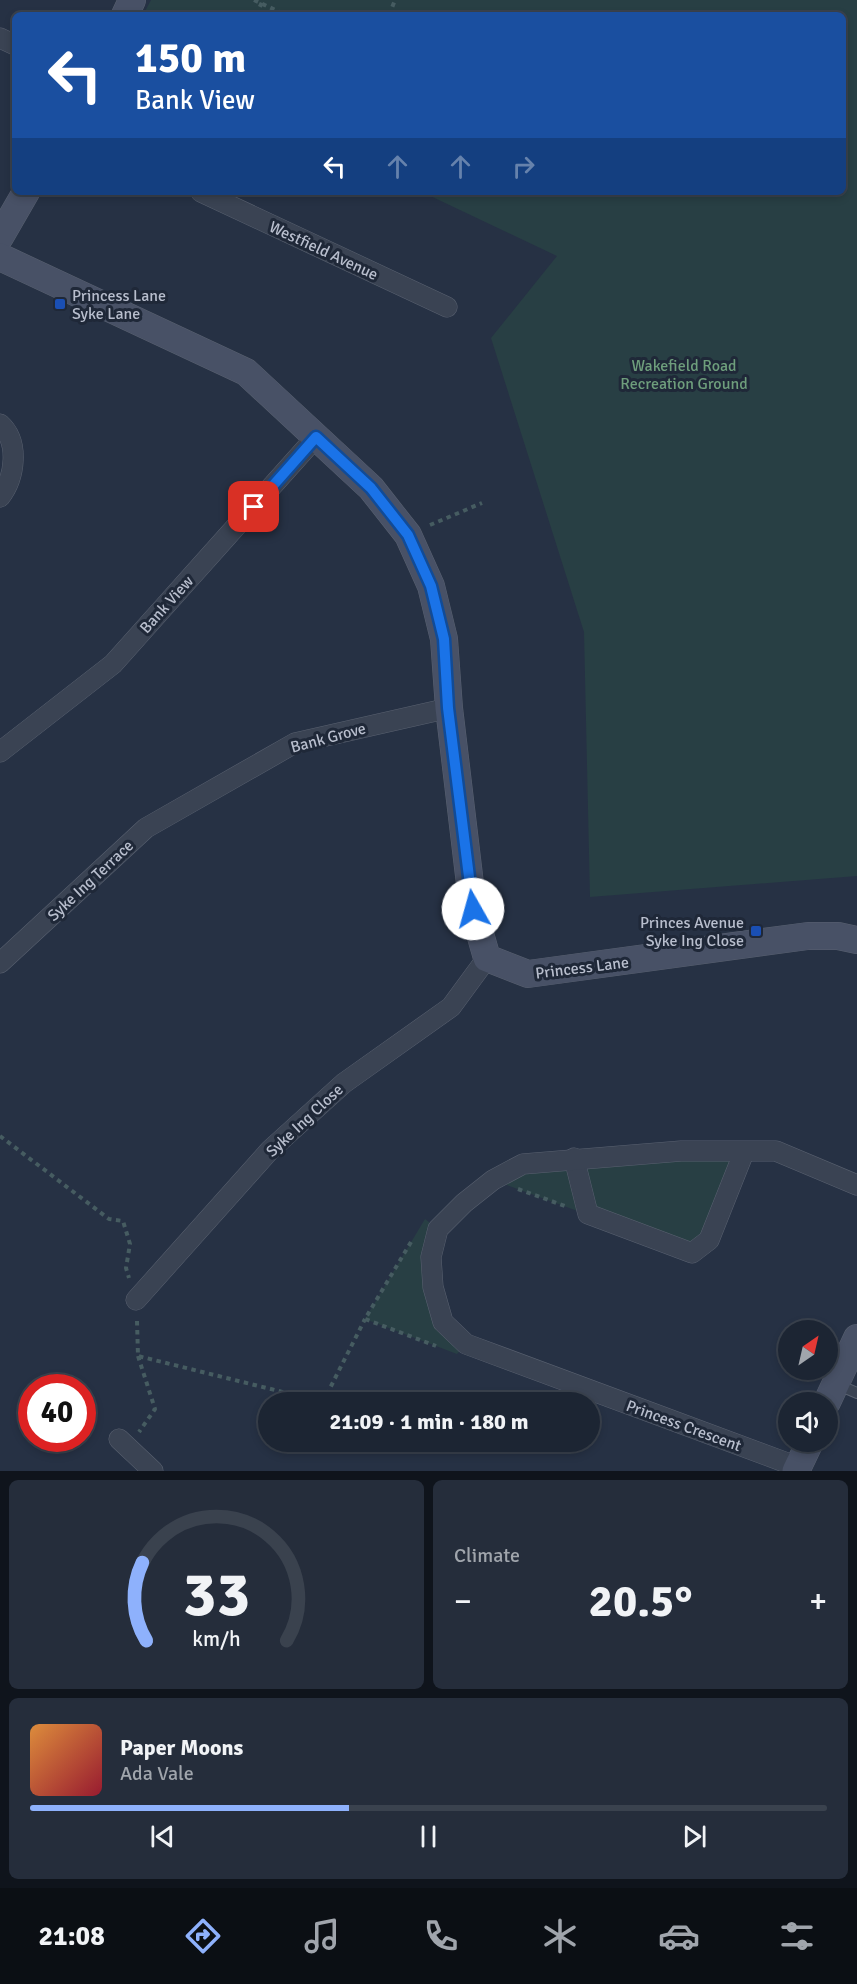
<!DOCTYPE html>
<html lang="en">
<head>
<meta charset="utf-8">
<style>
  :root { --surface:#1c2533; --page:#252d3b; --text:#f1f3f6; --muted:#a0a5ac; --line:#3a424e; --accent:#8eb1fc }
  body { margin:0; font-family:Signika,sans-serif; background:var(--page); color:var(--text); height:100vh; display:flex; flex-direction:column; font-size:22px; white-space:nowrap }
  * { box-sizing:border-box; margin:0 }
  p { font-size:20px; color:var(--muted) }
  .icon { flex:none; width:33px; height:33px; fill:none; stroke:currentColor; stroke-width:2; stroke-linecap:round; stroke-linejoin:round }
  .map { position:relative; height:1471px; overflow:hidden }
  .panel { display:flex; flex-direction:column; gap:9px; padding:9px; background:#0f141c; flex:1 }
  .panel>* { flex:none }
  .hud { position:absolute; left:12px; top:12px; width:834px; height:183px; border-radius:9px; box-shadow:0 3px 9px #0003,0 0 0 2px var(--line); background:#1a4fa0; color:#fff; overflow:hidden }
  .needle { width:39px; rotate:34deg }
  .controls { position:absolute; left:778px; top:1320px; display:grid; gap:12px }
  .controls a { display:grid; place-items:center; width:60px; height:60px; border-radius:50%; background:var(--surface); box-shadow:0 3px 9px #0003,0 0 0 2px var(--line); font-size:30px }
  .speed { position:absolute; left:18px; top:1374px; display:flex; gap:12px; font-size:30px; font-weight:700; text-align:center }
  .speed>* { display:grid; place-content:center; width:78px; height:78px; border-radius:50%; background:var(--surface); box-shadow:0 3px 9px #0003,0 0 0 2px var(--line); line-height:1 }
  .speed .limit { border:9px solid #d22; background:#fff; color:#111 }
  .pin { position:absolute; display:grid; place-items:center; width:51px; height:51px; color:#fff; margin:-26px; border-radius:12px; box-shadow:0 3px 9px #0006 }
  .me { position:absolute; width:66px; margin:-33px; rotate:353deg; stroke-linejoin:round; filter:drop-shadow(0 0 4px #0008) }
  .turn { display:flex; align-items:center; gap:21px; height:126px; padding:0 24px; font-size:27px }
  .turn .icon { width:78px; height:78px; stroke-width:2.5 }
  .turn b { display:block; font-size:42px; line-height:51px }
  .lanes { display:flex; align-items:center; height:57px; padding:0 24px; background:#0003; justify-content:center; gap:30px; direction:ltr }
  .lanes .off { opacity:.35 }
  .big { font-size:45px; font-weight:700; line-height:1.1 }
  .panel .card { flex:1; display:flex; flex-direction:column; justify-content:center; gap:9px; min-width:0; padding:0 21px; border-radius:9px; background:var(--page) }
  .panel .dial { align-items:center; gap:0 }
  .dial svg { height:156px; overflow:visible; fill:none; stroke:var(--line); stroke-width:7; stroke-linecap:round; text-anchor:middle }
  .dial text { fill:var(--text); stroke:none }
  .song { display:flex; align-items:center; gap:18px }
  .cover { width:72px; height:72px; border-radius:9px; background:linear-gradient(135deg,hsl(30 70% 55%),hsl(350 70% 35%)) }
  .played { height:6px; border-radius:3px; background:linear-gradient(90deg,var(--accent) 40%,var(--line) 40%) }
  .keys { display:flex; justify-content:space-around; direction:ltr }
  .heat { display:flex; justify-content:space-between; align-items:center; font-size:33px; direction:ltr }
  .panel .tiles { flex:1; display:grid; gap:9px; grid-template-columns:1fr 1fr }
  .card:last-child { grid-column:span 2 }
  .trip { position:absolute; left:258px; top:1392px; width:342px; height:60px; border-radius:30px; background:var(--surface); box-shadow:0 3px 9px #0003,0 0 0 2px var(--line); font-weight:700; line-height:60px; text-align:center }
  .tab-bar { display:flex; height:96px; justify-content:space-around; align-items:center; background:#0b0f14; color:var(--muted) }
  .tab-bar .icon { width:42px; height:42px }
  .tab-bar .active { color:var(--accent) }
  .tab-bar b { font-size:27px; color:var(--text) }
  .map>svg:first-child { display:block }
  .green { fill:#283f44 }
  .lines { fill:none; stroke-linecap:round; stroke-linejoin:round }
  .lane-casing { stroke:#596170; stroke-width:12 }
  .street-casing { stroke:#596170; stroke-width:21 }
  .secondary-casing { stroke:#596170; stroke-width:28 }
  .path { stroke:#465c61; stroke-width:4; stroke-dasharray:4.5 4.5; stroke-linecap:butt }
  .lane { stroke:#3a4353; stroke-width:10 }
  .street { stroke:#3a4353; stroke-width:20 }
  .secondary { stroke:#485166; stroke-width:27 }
  .route-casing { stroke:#114b97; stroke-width:15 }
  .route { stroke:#1a73e8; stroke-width:10 }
  .transit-dot { fill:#1a4fb4; stroke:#1f2838; stroke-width:2 }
  .labels { text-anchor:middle; stroke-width:6; stroke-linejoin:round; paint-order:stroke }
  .street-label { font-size:16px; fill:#b8becd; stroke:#1f2838 }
  .poi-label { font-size:16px; fill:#b8becd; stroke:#1f2838; text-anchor:start }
  .park-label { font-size:16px; fill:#6e9e7c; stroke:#1f2838 }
</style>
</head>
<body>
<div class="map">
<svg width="857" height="1471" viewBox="0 0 857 1471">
  <rect width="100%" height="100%" fill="#263144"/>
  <g class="green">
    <path d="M151,0H857V876L590,897L584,632L491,338L557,256L422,192H843V15H143Z"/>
    <path d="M744,1152L692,1253L493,1180L523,1164Z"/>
    <path d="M425,1219L438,1229L433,1287L466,1344L457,1354L365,1319Z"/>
  </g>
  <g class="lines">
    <defs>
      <path id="lane" d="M836,1384L857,1393"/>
      <g id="street">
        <path d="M0,38L15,45"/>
        <path d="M201,192L447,307"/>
        <path d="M0,424C20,442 15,478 0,497"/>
        <path d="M0,752L113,664L316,437"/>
        <path d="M0,963L146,828L295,743L449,708"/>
        <path d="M574,1158L588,1214L692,1253L709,1240L744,1152"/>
        <path d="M136,1300L270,1150L344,1083L451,1007L487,958"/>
        <path d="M119,1439L153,1471"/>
        <path d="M798,1467L466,1344L443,1322L433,1287L431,1257L438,1229L464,1203L493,1180L523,1164L681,1151H776L857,1185"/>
      </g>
      <g id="secondary">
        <path d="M125,15L132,0"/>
        <path d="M0,237L26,192"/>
        <path d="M0,257L246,372L371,488L408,535L431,586L444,639L449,708L473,909L487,958L528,974L808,936H838L857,940"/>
        <path d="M827,1402L857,1338"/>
        <path d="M796,1471L810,1442"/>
      </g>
    </defs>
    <use href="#lane" class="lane-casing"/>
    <use href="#street" class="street-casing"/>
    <use href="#secondary" class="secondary-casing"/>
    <g class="path">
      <path d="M254,0L286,15"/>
      <path d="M256,15L263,0"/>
      <path d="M389,15L395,0"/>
      <path d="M430,525L482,503"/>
      <path d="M0,1136L109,1219L123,1221L130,1244L126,1268L129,1278"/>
      <path d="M518,1189L565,1206"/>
      <path d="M411,1242L365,1319L436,1346"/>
      <path d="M137,1321L138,1356L323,1402L365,1319"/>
      <path d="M138,1356L155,1409L139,1432"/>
    </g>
    <use href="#lane" class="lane"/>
    <use href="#street" class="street"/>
    <use href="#secondary" class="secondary"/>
  </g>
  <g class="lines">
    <defs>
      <path id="route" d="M254,507L316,437L371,488L408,535L431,586L444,639L448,708L473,909"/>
    </defs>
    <use href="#route" class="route-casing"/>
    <use href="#route" class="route"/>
  </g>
  <g class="transit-dot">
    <rect x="54" y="298" width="12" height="12" rx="3"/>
    <rect x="750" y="925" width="12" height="12" rx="3"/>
  </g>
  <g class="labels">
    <g class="street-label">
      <text transform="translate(324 250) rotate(25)" y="6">Westfield Avenue</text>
      <text transform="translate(166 604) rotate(-48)" y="6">Bank View</text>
      <text transform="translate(328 737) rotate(-15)" y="6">Bank Grove</text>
      <text transform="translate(90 880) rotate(-43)" y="6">Syke Ing Terrace</text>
      <text transform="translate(582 967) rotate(-7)" y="6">Princess Lane</text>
      <text transform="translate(304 1120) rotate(-43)" y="6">Syke Ing Close</text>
      <text transform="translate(684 1425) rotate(20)" y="6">Princess Crescent</text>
    </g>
    <g class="poi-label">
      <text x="72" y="301">Princess Lane<tspan x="72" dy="18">Syke Lane</tspan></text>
      <text x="744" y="928" text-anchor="end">Princes Avenue<tspan x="744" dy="18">Syke Ing Close</tspan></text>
    </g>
    <g class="park-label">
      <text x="684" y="371">Wakefield Road<tspan x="684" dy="18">Recreation Ground</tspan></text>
    </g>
  </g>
</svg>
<div class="controls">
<a><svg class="needle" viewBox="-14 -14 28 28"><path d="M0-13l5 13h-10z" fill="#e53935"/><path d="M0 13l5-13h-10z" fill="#a0a5ac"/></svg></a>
<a><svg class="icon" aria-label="sound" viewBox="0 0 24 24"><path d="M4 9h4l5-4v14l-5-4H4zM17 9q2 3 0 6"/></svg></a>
</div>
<div class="speed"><div class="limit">40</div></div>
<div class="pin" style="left:254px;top:507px;background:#d93025"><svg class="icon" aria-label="arrive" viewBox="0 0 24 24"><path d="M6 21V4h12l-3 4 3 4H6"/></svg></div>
<svg class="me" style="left:473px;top:909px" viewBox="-20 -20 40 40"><circle r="19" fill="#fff"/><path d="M0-13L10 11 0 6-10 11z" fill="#1a73e8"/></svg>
<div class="trip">21:09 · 1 min · 180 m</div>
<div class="hud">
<div class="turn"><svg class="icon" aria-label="left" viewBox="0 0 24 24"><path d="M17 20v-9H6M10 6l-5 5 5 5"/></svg><div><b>150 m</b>Bank View</div></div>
<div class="lanes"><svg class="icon" aria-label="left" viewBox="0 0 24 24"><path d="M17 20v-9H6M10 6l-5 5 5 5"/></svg><svg class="icon off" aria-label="ahead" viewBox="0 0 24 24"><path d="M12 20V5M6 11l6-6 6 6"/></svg><svg class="icon off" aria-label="ahead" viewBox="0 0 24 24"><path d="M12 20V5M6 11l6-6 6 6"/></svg><svg class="icon off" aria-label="right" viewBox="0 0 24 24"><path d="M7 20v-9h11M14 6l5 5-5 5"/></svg></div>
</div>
</div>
<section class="panel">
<div class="tiles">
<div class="card dial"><svg viewBox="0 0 100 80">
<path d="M14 69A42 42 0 1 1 86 69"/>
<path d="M14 69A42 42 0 0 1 12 29" stroke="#8eb1fc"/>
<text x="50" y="56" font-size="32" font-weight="700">33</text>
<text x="50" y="72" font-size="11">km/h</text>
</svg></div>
<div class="card"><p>Climate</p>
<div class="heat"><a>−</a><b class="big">20.5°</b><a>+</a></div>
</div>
<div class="card">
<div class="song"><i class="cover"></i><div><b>Paper Moons</b><p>Ada Vale</p></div></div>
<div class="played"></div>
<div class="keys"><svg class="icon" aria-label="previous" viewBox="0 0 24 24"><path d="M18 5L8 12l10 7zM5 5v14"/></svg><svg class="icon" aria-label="pause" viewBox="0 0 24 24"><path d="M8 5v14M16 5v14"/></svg><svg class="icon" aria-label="next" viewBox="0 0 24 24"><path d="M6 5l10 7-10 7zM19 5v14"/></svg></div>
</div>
</div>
</section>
<nav class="tab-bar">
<b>21:08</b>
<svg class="icon active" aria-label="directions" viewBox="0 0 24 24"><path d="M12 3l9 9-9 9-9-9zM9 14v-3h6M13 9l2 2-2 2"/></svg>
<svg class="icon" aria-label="music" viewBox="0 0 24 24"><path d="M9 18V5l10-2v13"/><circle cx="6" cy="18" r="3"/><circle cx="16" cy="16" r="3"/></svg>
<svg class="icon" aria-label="phone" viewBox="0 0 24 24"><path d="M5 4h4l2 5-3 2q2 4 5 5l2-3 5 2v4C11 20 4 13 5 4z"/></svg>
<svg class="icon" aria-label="climate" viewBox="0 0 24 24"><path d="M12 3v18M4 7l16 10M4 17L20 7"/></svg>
<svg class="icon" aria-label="car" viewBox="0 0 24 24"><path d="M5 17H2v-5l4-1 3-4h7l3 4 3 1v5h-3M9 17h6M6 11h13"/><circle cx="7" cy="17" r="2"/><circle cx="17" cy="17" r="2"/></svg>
<svg class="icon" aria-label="filters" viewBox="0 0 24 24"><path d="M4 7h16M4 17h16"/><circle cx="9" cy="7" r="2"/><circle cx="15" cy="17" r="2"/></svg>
</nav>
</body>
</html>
